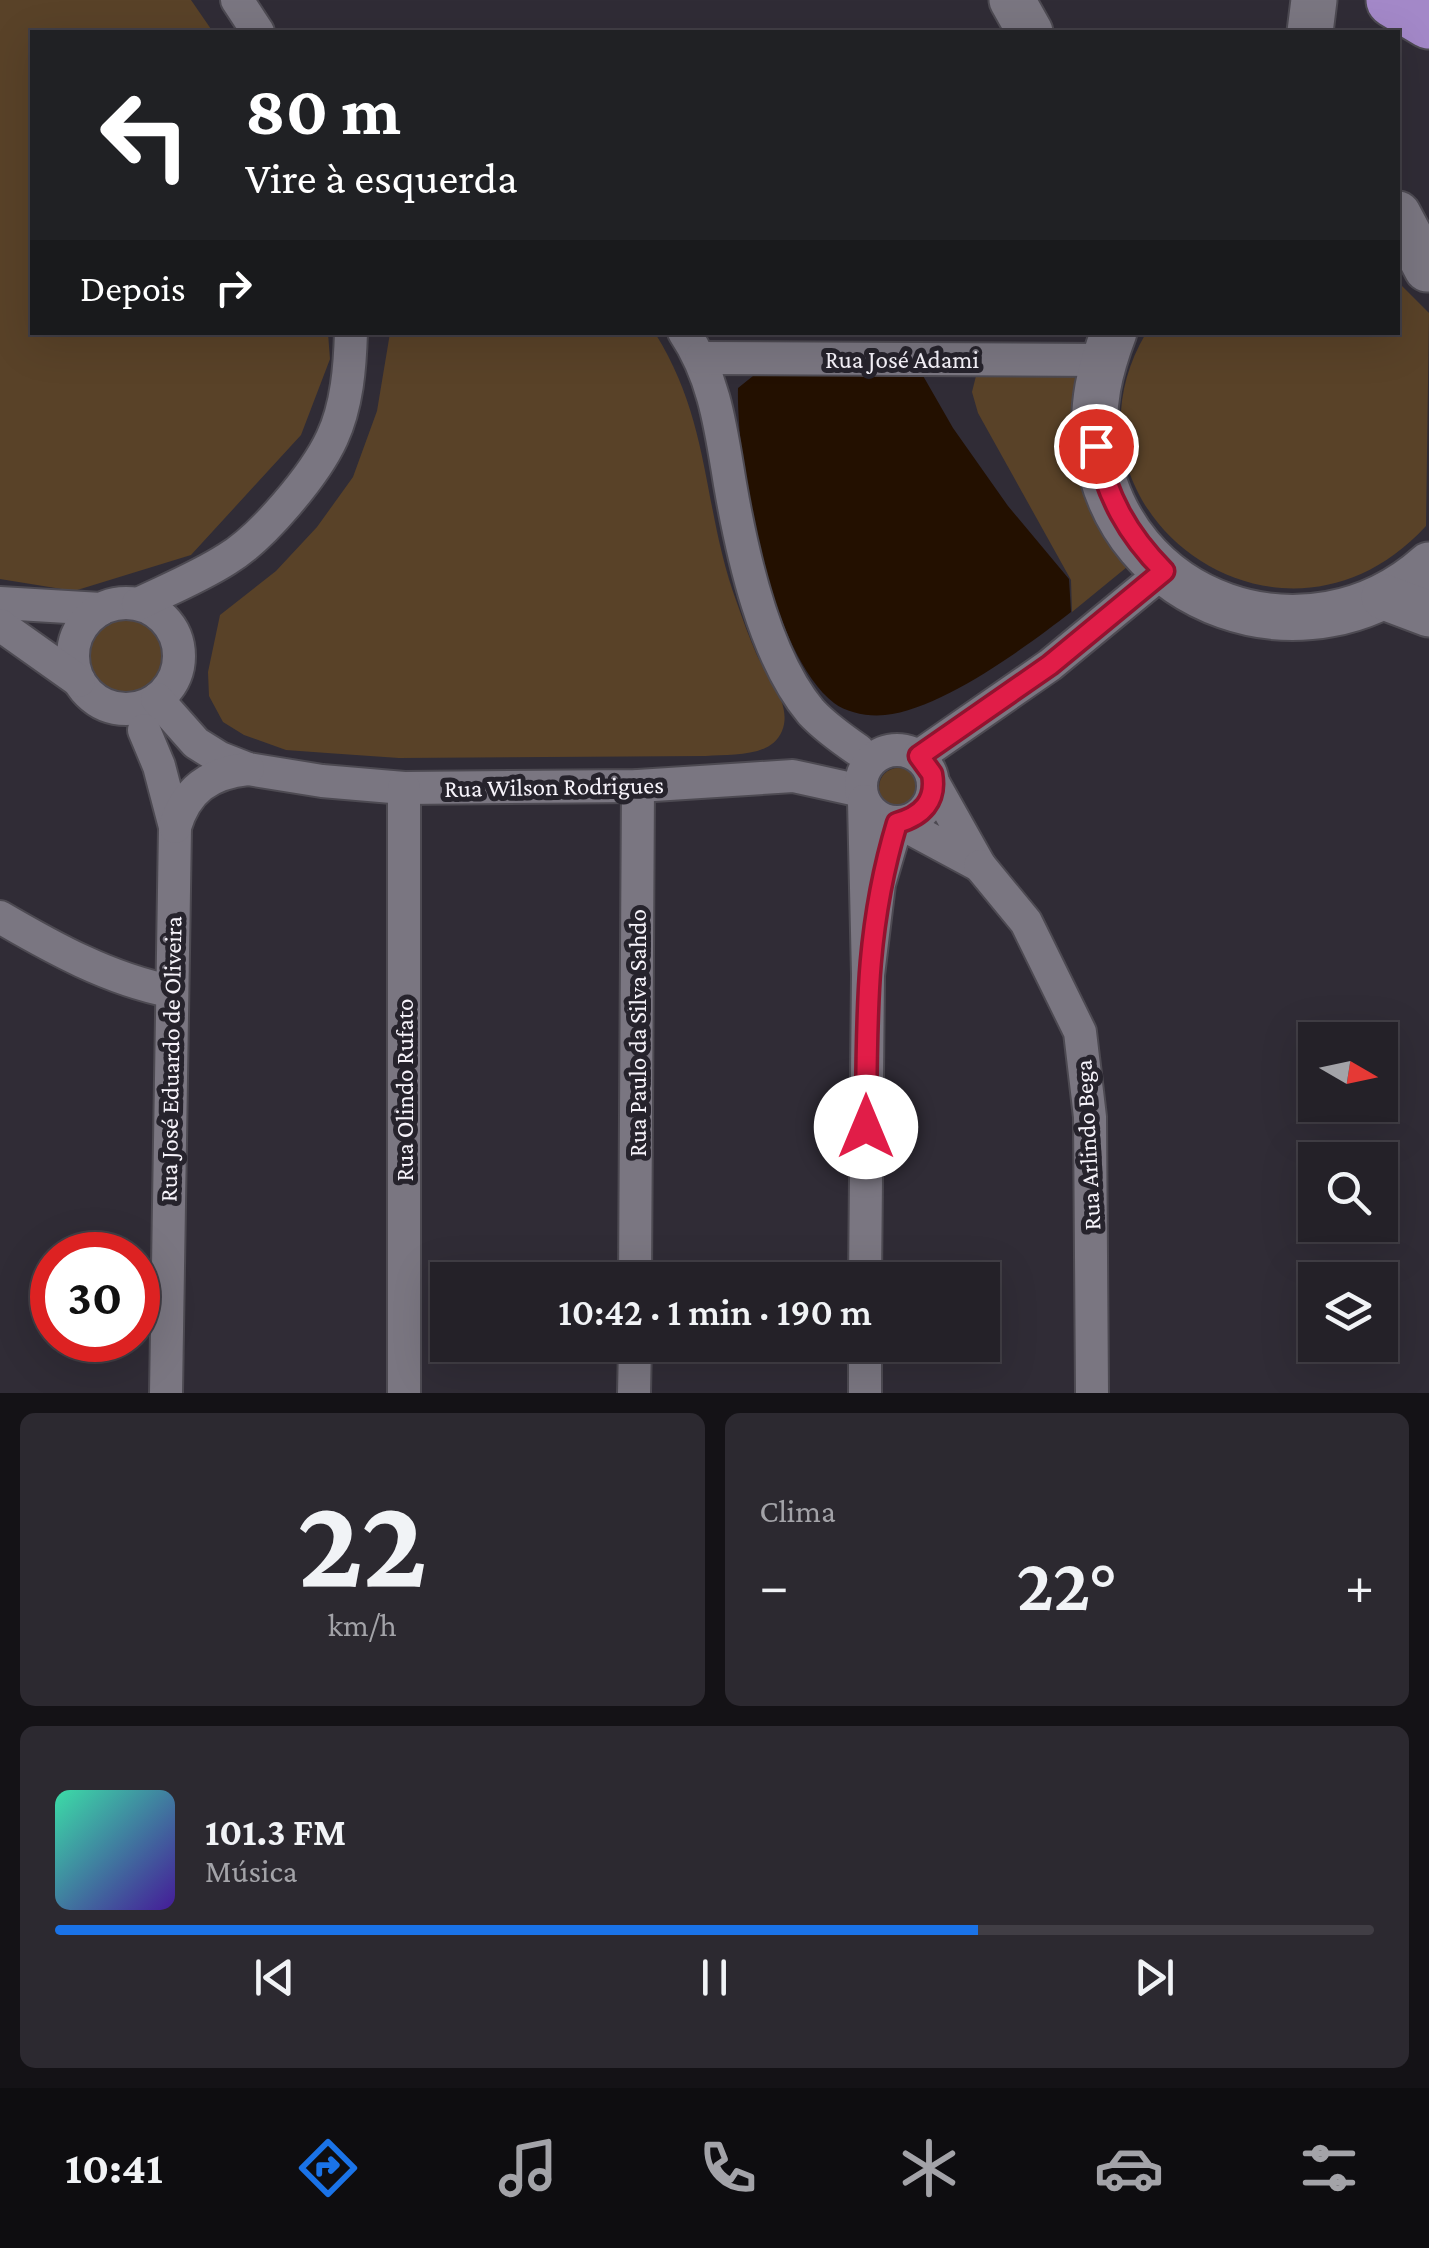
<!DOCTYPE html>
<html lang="pt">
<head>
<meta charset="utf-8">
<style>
  :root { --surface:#242128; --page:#2c2930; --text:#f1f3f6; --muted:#a3a3a8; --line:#413e45; --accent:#1a73e8 }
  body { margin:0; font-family:"Crimson Pro",serif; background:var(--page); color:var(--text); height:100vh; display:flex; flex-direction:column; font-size:38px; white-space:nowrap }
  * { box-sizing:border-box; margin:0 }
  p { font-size:32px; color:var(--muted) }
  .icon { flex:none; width:55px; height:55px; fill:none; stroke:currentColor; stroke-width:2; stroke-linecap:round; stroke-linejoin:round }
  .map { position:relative; height:1393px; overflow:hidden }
  .side { display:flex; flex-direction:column; gap:20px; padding:20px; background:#141216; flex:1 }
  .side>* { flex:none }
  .guide { position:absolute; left:30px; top:30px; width:1370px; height:305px; border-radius:0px; box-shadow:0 10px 40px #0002,0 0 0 2px var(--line); background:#202124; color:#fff; overflow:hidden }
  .needle { width:65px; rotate:99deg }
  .tools { position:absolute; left:1298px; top:1022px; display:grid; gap:20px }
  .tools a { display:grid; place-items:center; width:100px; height:100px; border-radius:0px; background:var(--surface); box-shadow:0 10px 40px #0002,0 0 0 2px var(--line); font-size:50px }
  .speed { position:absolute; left:30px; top:1232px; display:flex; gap:20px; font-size:50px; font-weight:700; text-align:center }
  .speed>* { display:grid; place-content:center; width:130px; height:130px; border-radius:50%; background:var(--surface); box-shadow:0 10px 40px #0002,0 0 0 2px var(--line); line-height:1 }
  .speed .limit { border:15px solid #d22; background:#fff; color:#111 }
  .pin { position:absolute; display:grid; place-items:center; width:85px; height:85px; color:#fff; margin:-42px; border:5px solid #fff; border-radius:50%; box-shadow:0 2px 10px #0007 }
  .me { position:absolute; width:110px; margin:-55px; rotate:0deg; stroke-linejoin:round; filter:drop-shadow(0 0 8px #0008) }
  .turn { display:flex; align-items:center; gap:35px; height:210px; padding:0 50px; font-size:45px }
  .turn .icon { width:130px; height:130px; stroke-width:2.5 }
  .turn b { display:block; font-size:70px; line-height:85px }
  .then { display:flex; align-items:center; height:95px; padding:0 50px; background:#0003; gap:20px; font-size:38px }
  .big { font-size:75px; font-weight:600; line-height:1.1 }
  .side .tile { flex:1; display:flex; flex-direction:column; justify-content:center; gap:15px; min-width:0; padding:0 35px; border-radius:15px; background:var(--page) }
  .side .dial { align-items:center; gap:0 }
  .dial b { font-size:130px; line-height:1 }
  .song { display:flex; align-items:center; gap:30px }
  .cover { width:120px; height:120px; border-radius:15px; background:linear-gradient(135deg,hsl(160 70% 55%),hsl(260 70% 35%)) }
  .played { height:10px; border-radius:5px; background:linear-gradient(90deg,var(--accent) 70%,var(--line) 70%) }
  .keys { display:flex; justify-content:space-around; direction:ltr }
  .heat { display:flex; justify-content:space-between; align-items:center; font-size:55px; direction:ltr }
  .side .tiles { flex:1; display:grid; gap:20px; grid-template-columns:1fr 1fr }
  .tile:last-child { grid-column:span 2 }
  .trip { position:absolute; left:430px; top:1262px; width:570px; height:100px; border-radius:0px; background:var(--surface); box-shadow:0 10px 40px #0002,0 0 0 2px var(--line); font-weight:600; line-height:100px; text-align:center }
  .tab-bar { display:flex; height:160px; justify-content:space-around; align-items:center; background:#0e0d10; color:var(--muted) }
  .tab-bar .icon { width:70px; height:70px }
  .tab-bar .selected { color:var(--accent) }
  .tab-bar b { font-size:45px; color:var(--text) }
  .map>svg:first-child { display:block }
  .green { fill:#594228 }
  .water { fill:#231000 }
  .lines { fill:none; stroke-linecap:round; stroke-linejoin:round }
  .street-casing { stroke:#4d4a52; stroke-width:36 }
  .secondary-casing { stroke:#4d4a52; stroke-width:49 }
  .highway-casing { stroke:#4d4a52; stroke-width:59 }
  .street { stroke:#7a7681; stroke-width:32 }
  .secondary { stroke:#7a7681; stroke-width:45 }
  .highway { stroke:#a388c8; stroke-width:55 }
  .route-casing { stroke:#92132f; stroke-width:25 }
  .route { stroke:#e11d48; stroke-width:18 }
  .labels { text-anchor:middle; stroke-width:10; stroke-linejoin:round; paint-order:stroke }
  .street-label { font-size:25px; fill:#f6f3fa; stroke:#26232c }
</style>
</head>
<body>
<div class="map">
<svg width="1429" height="1393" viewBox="0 0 1429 1393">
  <rect width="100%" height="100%" fill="#302c36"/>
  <g class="green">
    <path d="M0,0H191L213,32H32V332L328,333L330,359L301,435L191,555L74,591L0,579Z"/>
    <path d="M1398,282L1429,313L1426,526C1279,686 1043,508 1146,333L1398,332Z"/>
    <path d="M655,333C712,424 702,508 737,603C743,620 749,637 756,653C766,676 793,704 782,731C771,758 731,754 706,756L399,758L327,753L286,750L244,735L223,722L209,696L208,672L220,615L276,571L317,527L353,477L377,411L390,333Z"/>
    <path d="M976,376L1074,377L1080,381L1138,558L1072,612L1071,580L978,413L972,392Z"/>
    <circle cx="127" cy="657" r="45"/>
    <circle cx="898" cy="787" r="19"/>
  </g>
  <path class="water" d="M780,373L922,374L953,428L1008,506L1069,579L1071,612C1026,647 942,709 885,715C869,717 847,713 834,703C771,655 736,465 738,388L753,376Z"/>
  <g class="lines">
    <defs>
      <g id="street">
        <path d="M237,0L258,32"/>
        <path d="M684,332C715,378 721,430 730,484C742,554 764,656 811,712C825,727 842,739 858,750"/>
        <path d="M701,358L1103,360"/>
        <path d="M0,603L101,609"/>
        <circle cx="126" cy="656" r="53"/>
        <path d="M138,604C167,590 199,577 227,559C262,538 315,475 332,438C347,406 350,367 351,332"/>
        <path d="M0,625L79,681"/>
        <path d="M157,699L196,743L220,758L248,769L322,781L404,788L638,786L793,776L861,791"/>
        <path d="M144,730L159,766L175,827L166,1393"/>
        <circle cx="897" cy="786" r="36"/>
        <path d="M919,756L1050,665L1164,571"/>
        <path d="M864,801L868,975L879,884L897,823"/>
        <path d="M900,823L980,866L934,784"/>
        <path d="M175,827C186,790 209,773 248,769"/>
        <path d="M980,866L1026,922L1080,1032L1090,1117L1092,1393"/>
        <path d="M0,917C53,948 109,979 170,991"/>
        <path d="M635,1280L638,786"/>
        <path d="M865,1280L868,975"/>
        <path d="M404,1393V788"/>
        <path d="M634,1393L635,1345"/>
        <path d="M865,1393V1345"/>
      </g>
      <g id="secondary">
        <path d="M1012,0L1030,32"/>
        <path d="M1310,32L1314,0"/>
        <path d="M1398,214L1427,269"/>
        <path d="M1114,332C1100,369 1091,405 1096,445C1117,607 1309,672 1429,565"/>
        <path d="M1384,597L1429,614"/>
      </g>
      <path id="highway" d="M1394,0L1429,21"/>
    </defs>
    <use href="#street" class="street-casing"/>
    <use href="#secondary" class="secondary-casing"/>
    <use href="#highway" class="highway-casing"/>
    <use href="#street" class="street"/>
    <use href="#secondary" class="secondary"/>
    <use href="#highway" class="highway"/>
  </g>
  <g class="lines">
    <defs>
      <path id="route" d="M866,1127C867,1017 865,929 897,823C922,816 937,801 932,774L919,756L1050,665L1164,571C1127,534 1107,496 1096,446"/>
    </defs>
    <use href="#route" class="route-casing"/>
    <use href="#route" class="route"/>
  </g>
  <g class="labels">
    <g class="street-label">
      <text x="902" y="368">Rua José Adami</text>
      <text transform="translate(554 786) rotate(-1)" y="9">Rua Wilson Rodrigues</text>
      <text transform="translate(637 1033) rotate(-90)" y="9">Rua Paulo da Silva Sahdo</text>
      <text transform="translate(170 1059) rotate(-89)" y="9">Rua José Eduardo de Oliveira</text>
      <text transform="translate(404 1090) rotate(-90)" y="9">Rua Olindo Rufato</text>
      <text transform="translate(1087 1145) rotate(-93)" y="9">Rua Arlindo Bega</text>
    </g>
  </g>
</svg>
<div class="tools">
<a><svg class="needle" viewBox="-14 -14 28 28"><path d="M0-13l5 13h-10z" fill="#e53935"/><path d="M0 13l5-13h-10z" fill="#a3a3a8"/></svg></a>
<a><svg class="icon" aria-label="search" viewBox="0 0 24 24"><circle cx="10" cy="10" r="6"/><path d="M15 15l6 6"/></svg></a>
<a><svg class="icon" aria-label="layers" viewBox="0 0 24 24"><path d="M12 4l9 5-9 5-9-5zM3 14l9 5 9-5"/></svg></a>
</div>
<div class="speed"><div class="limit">30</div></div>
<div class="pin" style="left:1096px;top:446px;background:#d93025"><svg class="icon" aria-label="arrive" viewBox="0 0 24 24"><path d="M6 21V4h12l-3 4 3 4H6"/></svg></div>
<svg class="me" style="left:866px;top:1127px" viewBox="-20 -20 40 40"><circle r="19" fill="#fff"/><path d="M0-13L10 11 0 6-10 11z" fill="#e11d48"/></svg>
<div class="trip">10:42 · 1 min · 190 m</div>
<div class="guide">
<div class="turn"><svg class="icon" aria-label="left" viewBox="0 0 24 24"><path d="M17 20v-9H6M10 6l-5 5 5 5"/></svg><div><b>80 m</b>Vire à esquerda</div></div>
<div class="then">Depois<svg class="icon" aria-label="right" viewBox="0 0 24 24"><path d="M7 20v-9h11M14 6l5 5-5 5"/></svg></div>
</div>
</div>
<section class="side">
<div class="tiles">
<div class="tile dial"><b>22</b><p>km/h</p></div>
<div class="tile"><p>Clima</p>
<div class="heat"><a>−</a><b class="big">22°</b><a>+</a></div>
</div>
<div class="tile">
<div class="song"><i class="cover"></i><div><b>101.3 FM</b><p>Música</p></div></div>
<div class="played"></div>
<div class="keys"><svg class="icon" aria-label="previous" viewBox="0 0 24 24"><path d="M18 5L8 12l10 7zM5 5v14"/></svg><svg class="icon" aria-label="pause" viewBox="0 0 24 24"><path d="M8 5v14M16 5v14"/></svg><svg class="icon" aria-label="next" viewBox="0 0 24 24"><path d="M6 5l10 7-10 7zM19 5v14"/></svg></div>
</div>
</div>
</section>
<nav class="tab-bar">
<b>10:41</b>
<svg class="icon selected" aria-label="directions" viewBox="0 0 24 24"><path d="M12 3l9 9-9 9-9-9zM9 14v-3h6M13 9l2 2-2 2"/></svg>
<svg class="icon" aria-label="music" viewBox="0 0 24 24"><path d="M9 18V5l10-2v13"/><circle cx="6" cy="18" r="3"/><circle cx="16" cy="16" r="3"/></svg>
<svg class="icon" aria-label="phone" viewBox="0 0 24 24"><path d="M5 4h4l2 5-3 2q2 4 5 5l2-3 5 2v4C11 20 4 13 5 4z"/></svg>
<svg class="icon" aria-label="climate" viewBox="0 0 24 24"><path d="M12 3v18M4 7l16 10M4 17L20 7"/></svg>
<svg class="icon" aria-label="car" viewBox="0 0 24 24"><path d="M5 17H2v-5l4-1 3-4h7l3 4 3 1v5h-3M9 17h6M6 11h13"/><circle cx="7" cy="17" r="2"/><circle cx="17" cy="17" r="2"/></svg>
<svg class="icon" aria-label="filters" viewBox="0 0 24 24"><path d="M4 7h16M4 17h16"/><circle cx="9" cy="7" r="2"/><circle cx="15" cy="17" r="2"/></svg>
</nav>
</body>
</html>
